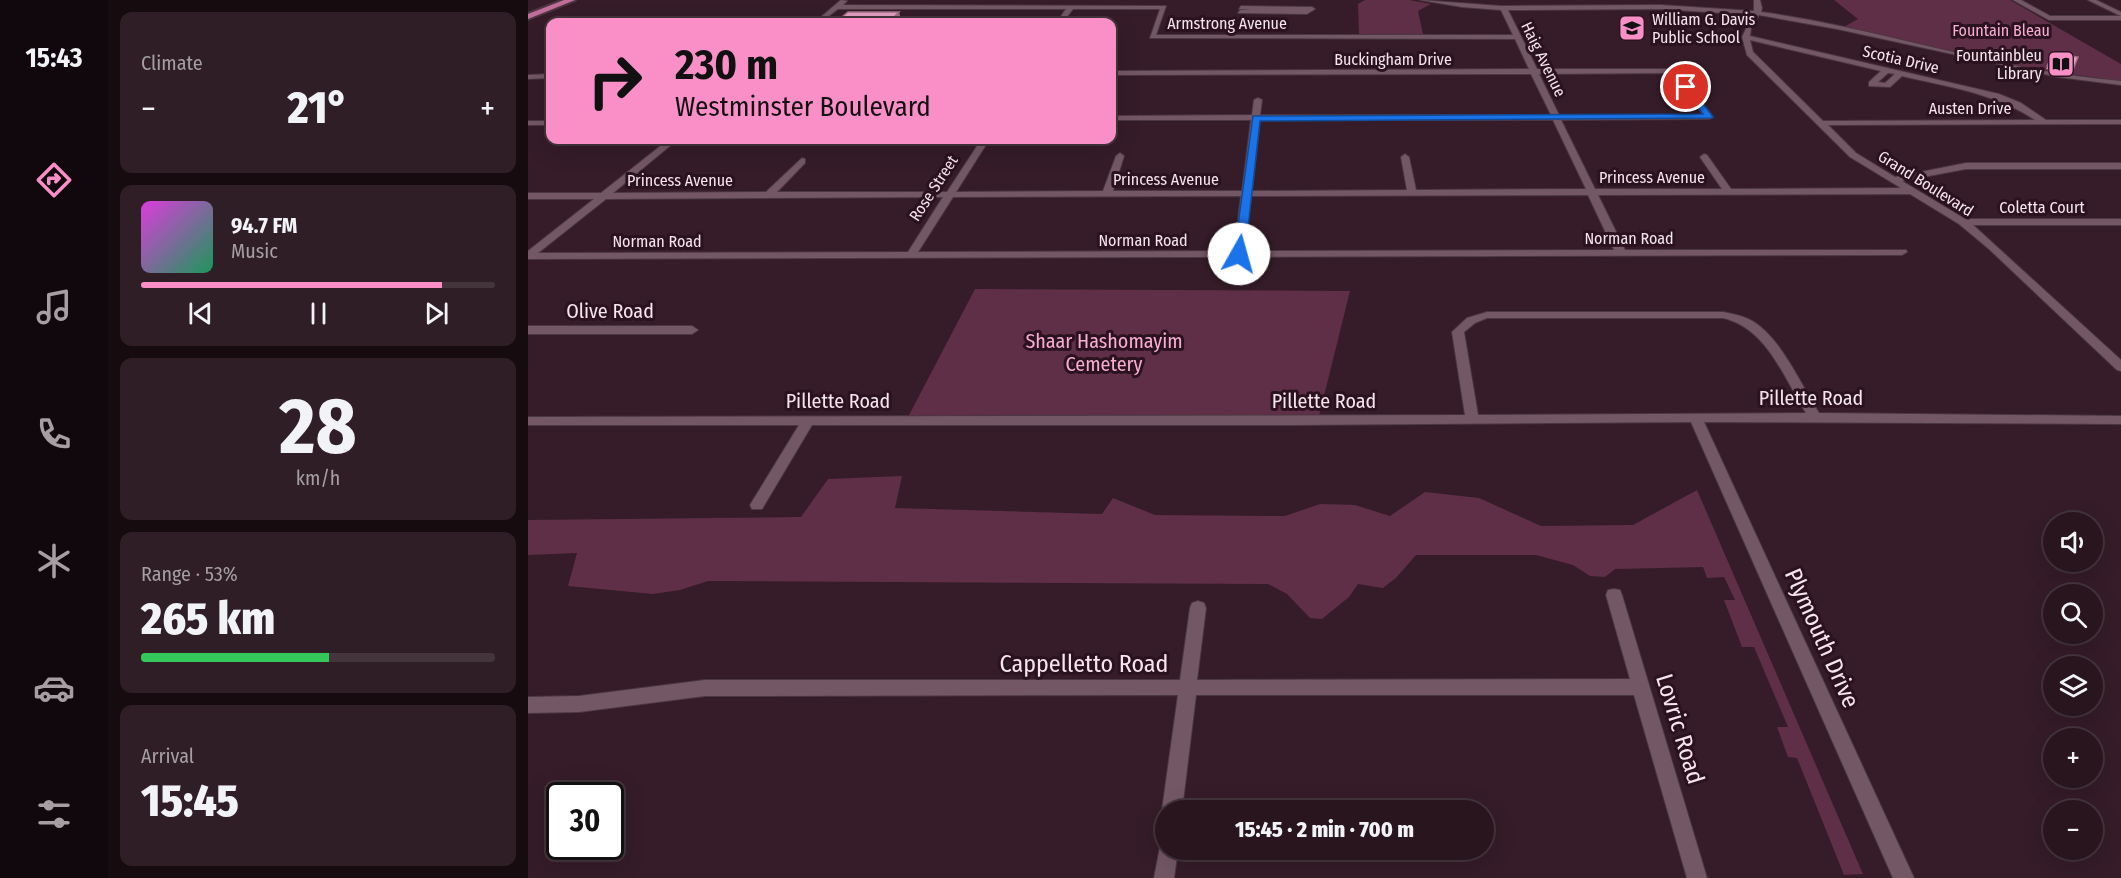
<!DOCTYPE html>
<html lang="en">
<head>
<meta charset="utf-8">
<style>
  :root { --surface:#28151e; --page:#301e27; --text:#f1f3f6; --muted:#a59fa4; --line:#44343c; --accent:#fa8fc7 }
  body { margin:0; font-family:"Fira Sans Condensed",sans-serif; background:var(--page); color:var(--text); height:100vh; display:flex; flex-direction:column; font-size:22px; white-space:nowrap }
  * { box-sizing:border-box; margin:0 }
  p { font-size:20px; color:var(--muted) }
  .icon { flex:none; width:33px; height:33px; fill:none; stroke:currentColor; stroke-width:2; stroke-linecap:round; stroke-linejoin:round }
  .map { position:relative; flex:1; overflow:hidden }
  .details { display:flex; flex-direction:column; gap:12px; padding:12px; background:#160c10; width:420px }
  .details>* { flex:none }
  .guide { position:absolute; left:18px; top:18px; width:570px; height:126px; border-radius:12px; box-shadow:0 6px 24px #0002,0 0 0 2px var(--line); background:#fa8fc7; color:#111; overflow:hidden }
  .controls { position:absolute; left:1515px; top:512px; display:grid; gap:12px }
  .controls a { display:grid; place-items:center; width:60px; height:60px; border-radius:50%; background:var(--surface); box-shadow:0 6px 24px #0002,0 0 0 2px var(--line); font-size:30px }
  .speed { position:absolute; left:18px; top:782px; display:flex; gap:12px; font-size:30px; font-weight:700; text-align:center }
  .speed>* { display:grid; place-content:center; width:78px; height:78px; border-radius:50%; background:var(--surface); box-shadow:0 6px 24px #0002,0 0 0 2px var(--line); line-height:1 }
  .speed .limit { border:3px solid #111; border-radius:9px; background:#fff; color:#111 }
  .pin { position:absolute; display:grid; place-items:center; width:51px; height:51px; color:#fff; margin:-26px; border:3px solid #fff; border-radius:50%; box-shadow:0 2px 6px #0007 }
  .me { position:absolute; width:66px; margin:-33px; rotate:7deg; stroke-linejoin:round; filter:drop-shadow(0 0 4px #0008) }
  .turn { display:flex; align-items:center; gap:21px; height:126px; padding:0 30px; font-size:27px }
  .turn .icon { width:78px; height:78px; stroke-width:2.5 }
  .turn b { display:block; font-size:42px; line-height:51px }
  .big { font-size:45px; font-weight:800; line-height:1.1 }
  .details .widget { flex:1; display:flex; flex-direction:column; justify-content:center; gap:9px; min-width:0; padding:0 21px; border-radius:12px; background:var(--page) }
  .details .dial { align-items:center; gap:0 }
  .dial b { font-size:78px; line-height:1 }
  .song { display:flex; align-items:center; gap:18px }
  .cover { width:72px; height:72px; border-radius:9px; background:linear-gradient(135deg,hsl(300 70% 55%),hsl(150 70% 35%)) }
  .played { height:6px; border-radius:3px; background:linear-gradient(90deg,var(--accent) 85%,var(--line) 85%) }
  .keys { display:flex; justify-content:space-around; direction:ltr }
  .heat { display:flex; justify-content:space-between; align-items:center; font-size:33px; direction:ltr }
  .charge { height:9px; border-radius:4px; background:linear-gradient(90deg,#34c759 53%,var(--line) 0) }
  .trip { position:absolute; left:627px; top:800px; width:339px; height:60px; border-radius:30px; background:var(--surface); box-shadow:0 6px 24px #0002,0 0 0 2px var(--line); font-weight:800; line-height:60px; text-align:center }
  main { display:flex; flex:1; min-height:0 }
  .tab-bar { display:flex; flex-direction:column; width:108px; justify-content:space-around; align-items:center; background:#10080c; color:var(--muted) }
  .tab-bar .icon { width:42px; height:42px }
  .tab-bar .current { color:var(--accent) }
  .tab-bar b { font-size:27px; color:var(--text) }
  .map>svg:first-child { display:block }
  .green { fill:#5f2f48 }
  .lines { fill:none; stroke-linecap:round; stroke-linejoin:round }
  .minor-casing { stroke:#4b3741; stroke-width:2 }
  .major-casing { stroke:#4b3741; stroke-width:4 }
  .minor { fill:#745765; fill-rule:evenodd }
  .major { fill:#c36d9a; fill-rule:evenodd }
  .wall { fill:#c388a5 }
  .shaded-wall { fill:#9f6f86 }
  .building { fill:#e39ec0; stroke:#9f6f86; stroke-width:1.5 }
  .route { fill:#1a73e8; stroke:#114b97; stroke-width:1.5 }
  .labels { text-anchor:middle; stroke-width:6; stroke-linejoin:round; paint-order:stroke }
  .far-poi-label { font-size:16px; fill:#f6e5ec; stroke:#2a121f; text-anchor:start }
  .far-street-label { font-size:16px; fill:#f6e5ec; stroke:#2a121f }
  .far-park-label { font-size:16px; fill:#f8aed2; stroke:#2a121f }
  .street-label { font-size:20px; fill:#f6e5ec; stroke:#2a121f }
  .park-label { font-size:20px; fill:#f8aed2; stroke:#2a121f }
  .near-street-label { font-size:24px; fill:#f6e5ec; stroke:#2a121f }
</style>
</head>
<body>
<main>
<nav class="tab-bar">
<b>15:43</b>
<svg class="icon current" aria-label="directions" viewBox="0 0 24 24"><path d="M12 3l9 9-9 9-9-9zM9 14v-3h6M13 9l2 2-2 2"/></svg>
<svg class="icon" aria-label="music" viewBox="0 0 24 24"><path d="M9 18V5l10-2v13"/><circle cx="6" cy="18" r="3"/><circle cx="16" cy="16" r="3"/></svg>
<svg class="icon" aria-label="phone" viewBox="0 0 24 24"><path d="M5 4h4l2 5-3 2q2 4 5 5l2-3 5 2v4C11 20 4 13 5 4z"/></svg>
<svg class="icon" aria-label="climate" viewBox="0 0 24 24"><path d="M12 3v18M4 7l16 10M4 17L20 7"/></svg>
<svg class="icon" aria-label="car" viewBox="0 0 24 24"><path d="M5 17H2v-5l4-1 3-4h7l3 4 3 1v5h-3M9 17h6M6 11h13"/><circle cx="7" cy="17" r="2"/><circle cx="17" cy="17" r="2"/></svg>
<svg class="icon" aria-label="filters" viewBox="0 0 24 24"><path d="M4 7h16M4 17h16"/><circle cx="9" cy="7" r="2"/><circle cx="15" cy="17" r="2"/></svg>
</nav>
<section class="details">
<div class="widget"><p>Climate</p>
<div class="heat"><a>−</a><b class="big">21°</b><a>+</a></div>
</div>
<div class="widget">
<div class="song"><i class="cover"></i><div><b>94.7 FM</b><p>Music</p></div></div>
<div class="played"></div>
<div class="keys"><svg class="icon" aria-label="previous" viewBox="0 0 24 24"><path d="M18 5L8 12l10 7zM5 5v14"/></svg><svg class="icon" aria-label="pause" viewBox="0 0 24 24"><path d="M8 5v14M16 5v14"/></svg><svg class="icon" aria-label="next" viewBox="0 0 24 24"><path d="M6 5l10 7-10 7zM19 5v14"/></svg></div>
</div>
<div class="widget dial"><b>28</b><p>km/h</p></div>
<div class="widget"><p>Range · 53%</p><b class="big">265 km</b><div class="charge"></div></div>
<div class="widget"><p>Arrival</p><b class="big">15:45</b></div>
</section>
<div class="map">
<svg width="1593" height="878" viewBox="0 0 1593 878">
  <rect width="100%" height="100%" fill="#351c28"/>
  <g class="green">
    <path d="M837,0H881L903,4L890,11L895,34H831L830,4Z"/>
    <path d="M1306,0H1482L1593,64V81L1511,70L1314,28L1330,19Z"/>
    <path d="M447,289L822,291L791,416L380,417Z"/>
    <path d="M374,476L367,508L574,514L585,498L627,515L757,516L792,504L827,505L862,516L897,492L951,498L1013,526L1105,525L1169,490L1335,874L1316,875L1269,758L1260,757L1249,727H1260L1226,647H1214L1196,600H1207L1196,577L1179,578L1175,567L1087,569L1077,577L1062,576L1045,565L1008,555H888L868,578L855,588L830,584L821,597L794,619L782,618L759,594L740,584L180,581L152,590L125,594L40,586L49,553L0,555V520L273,517L300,479Z"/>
  </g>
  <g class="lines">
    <defs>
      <g id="minor">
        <path d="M313,0L319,1L315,5L638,6L628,35H985L973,10L934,7L892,0L973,6L1133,5L1226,11V0H1232L1234,8L1233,12C1353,28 1473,72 1593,81V85L1530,77L1309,29L1231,15L1223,28L1222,36L1471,94L1493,103L1518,120H1593V124L1300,125L1328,153L1367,177L1438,163H1593V169H1438L1374,181L1437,219H1593V225H1445L1593,360V371L1589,370L1461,249L1431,224L1382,194L1070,195L1097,250H1378L1379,252L1374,255L0,259V251L66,199H0V193H73L140,140H149L85,193L238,192L274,158L277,159V163L249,192H419L453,140H461L428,192L575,191L588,156L592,153L596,156L585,191H714L723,120H584V116L724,115L726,100L730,98L734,100L732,115H1023L1003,74L584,75V71L1001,69L987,39L622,38L632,9H545L535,22H529L538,9H310L293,22H287ZM1133,9L1225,15L1214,37L1219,55L1322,157L1373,188L1203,189L1179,155L1176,154L1172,157L1194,189H1067L1033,120L1181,119L1185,117L1149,69H1009L980,10ZM1222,40L1353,71L1341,82V86L1362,87L1374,76C1420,87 1467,93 1507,120L1295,121L1225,52ZM1144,73L1175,115H1031L1011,74ZM1360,73L1367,74L1357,83L1350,82ZM732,120H1025L1058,189L888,190L881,157L877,154L873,157L879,190L724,191ZM1060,195L1086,250L717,251L723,196ZM713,196L706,251L390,252L425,197ZM415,197L380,252L10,253L78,199Z"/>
        <path d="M1485,0H1493L1522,16H1593V20H1521Z"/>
        <path d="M1560,0H1568L1593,12V16Z"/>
        <path d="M713,6L784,7L787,9L779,14L710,13L712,10H723L711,9Z"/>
        <path d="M22,74V78L0,79V75Z"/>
        <rect x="0" y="121" width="22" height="4"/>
        <path d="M959,312H1195C1205,314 1217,316 1226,322C1254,340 1273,385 1291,413L1593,416V424L1176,422L1386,878H1365L1163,422L767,425H284L234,509H224L222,505L271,425H0V417L937,415L924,332L939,318ZM959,318H1195C1239,328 1256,378 1278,413L950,415L936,332L947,323Z"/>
        <path d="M0,326H164L170,330L164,334H0Z"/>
        <path d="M1086,589L1092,590L1094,595L1179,878H1159L1106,695H668L654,810H638V817L634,810L650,695L177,696L51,712L0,713V697L51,696L177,680H652L662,608L664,603L670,601L676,603L678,608L669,680L1102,679L1078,595L1080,590Z"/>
        <path d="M638,840V849H650L646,878H626L633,842Z"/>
      </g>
      <path id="major" d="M36,0H47L0,19V14Z"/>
    </defs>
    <use href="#minor" class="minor-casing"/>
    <use href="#major" class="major-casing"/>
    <use href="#minor" class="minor"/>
    <use href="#major" class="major"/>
  </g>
  <path class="wall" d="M1526,53L1550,57L1543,73L1518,69Z"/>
  <path class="shaded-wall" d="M371,12L374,22H361Z"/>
  <g class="building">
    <path d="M320,12H371L361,22H308Z"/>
    <path d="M1526,53L1550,57L1545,70L1519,66Z"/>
  </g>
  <path class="route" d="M1155,85H1161L1185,117L1184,118L732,121L717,254L711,257L706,254L725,116L1175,114L1154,87Z"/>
  <defs>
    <symbol id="school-square" viewBox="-11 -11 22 22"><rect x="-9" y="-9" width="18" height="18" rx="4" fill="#fa8fc7" stroke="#2a121f"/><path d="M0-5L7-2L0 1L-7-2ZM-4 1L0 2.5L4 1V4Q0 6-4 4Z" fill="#111"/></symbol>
    <symbol id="library-square" viewBox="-11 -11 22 22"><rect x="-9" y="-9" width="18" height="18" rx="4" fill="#fa8fc7" stroke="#2a121f"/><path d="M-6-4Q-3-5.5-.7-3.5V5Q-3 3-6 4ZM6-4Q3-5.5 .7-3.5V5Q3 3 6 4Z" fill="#111"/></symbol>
  </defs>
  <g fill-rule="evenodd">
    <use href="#school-square" x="1089" y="13" width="30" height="30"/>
    <use href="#library-square" x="1518" y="49" width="30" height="30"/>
  </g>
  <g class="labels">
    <g class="far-poi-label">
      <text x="1124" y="25">William G. Davis<tspan x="1124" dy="18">Public School</tspan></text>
      <text x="1514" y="61" text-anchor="end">Fountainbleu<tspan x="1514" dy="18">Library</tspan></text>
    </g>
    <g class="far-street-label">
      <text x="699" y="29">Armstrong Avenue</text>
      <text x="865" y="65">Buckingham Drive</text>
      <text transform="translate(1016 59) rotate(64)" y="6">Haig Avenue</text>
      <text transform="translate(1373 59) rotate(13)" y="6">Scotia Drive</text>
      <text x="1442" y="114">Austen Drive</text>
      <text x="1124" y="183">Princess Avenue</text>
      <text x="638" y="185">Princess Avenue</text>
      <text x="152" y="186">Princess Avenue</text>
      <text transform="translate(1398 183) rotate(32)" y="6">Grand Boulevard</text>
      <text transform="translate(405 188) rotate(-57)" y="6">Rose Street</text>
      <text x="1514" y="213">Coletta Court</text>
      <text x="1101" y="244">Norman Road</text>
      <text x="615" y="246">Norman Road</text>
      <text x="129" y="247">Norman Road</text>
    </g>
    <g class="far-park-label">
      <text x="1473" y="36">Fountain Bleau</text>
    </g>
    <g class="street-label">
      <text x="82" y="318">Olive Road</text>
      <text x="1283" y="405">Pillette Road</text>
      <text x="310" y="408">Pillette Road</text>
      <text x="796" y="408">Pillette Road</text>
    </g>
    <g class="park-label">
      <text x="576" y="348">Shaar Hashomayim<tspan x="576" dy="23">Cemetery</tspan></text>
    </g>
    <g class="near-street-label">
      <text transform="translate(1294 638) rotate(66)" y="8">Plymouth Drive</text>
      <text x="556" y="672">Cappelletto Road</text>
      <text transform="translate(1152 729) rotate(73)" y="8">Lovric Road</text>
    </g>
  </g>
</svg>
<div class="controls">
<a><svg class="icon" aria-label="sound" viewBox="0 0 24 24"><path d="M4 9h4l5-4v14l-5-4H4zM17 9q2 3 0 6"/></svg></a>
<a><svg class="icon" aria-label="search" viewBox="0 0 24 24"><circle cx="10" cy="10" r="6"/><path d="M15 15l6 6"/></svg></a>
<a><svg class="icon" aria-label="layers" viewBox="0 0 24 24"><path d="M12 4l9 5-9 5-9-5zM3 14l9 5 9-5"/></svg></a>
<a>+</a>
<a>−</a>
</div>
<div class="speed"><div class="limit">30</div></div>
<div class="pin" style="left:1158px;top:87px;background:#d93025"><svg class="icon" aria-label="arrive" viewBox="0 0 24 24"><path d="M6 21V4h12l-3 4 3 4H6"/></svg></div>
<svg class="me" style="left:711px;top:254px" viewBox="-20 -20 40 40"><circle r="19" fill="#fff"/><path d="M0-13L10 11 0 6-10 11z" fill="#1a73e8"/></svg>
<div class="trip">15:45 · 2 min · 700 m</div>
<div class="guide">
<div class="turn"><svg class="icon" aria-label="right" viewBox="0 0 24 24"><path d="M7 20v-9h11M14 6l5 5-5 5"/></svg><div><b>230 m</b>Westminster Boulevard</div></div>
</div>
</div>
</main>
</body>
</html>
